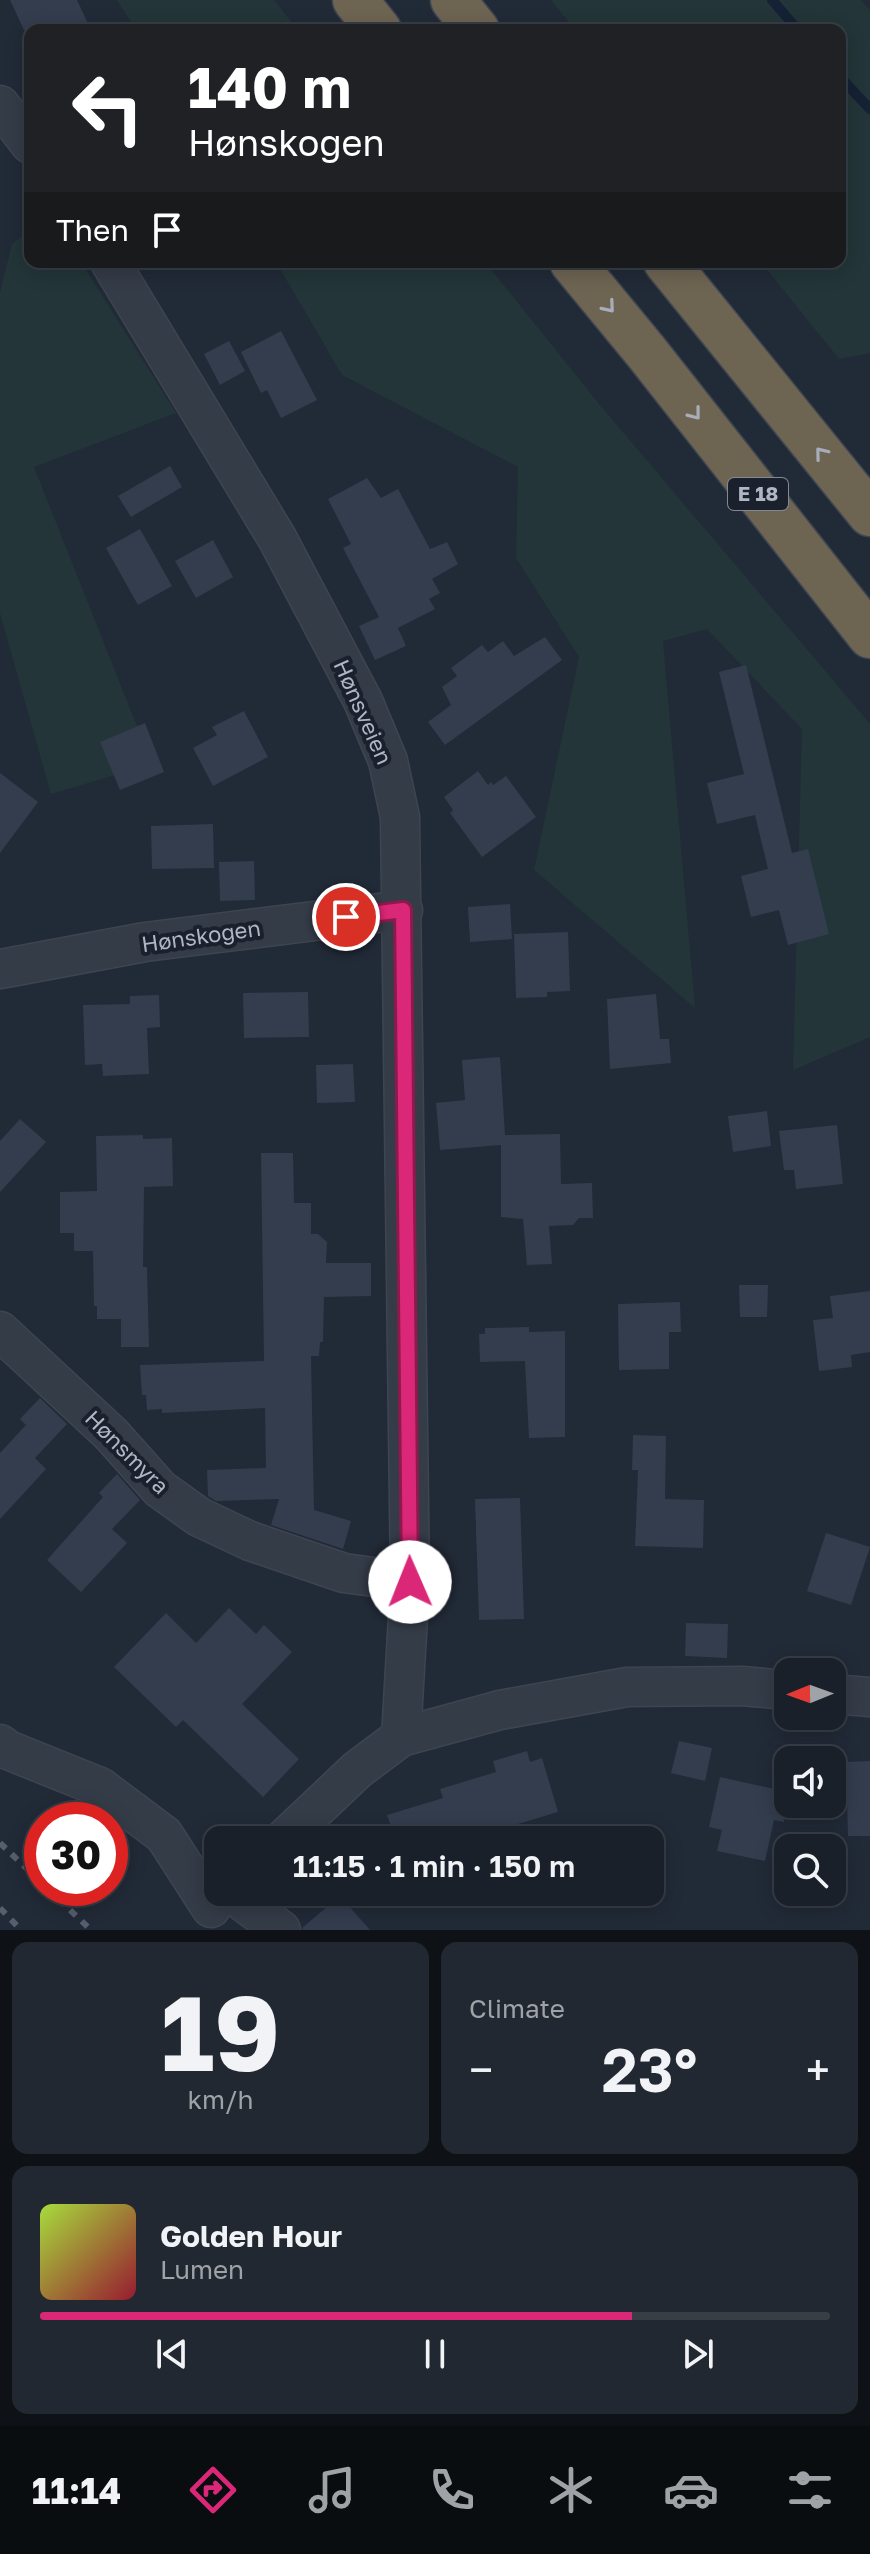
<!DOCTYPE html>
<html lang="en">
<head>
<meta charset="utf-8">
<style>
  :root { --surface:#192029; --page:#222831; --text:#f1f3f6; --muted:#9fa3a8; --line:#373e46; --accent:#db2777 }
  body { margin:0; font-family:"Golos Text",sans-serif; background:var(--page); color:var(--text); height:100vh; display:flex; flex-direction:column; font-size:30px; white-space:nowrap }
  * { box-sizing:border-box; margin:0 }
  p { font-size:26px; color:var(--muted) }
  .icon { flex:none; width:44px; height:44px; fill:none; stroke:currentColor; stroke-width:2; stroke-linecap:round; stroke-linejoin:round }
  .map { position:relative; height:1930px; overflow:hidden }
  .details { display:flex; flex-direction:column; gap:12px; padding:12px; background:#0e1217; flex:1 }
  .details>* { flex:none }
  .banner { position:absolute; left:24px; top:24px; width:822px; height:244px; border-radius:16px; box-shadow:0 4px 20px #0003,0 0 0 2px var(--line); background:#202124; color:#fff; overflow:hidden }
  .needle { width:52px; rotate:269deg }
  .fabs { position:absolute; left:774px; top:1658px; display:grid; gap:16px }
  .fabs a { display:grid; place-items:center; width:72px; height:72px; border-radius:16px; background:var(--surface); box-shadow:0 4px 20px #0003,0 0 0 2px var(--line); font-size:40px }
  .speed { position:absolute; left:24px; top:1802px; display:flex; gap:16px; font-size:40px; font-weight:700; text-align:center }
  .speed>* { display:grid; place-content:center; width:104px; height:104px; border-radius:50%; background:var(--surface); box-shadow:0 4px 20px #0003,0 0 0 2px var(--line); line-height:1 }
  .speed .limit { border:12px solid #d22; background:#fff; color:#111 }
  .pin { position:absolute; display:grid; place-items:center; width:68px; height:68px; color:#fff; margin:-34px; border:4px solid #fff; border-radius:50%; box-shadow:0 2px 8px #0007 }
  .me { position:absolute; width:88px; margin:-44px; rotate:359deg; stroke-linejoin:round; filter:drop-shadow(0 0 6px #0008) }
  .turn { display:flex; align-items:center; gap:28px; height:168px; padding:0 32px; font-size:36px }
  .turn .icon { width:104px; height:104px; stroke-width:2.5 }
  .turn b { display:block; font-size:56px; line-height:68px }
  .then { display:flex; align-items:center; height:76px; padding:0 32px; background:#0003; gap:16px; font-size:30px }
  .big { font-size:60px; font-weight:600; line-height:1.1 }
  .details .widget { flex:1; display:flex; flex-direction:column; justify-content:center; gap:12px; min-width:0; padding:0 28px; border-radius:16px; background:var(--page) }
  .details .dial { align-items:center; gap:0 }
  .dial b { font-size:104px; line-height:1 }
  .song { display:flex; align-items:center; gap:24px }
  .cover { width:96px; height:96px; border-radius:12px; background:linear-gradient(135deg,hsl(80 70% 55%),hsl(350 70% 35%)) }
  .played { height:8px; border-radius:4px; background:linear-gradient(90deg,var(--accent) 75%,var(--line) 75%) }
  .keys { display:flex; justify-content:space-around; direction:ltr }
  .heat { display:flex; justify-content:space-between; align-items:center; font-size:44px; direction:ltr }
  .details .tiles { flex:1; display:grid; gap:12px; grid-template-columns:1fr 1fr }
  .widget:last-child { grid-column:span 2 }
  .trip { position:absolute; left:204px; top:1826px; width:460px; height:80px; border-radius:16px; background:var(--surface); box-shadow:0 4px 20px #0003,0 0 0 2px var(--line); font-weight:600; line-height:80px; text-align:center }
  .tab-bar { display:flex; height:128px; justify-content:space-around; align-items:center; background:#0a0d10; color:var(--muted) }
  .tab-bar .icon { width:56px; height:56px }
  .tab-bar .current { color:var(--accent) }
  .tab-bar b { font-size:36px; color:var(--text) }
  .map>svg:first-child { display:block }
  .green { fill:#233538 }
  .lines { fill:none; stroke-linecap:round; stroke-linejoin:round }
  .stream { stroke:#152134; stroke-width:10 }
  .building { fill:#333d4e }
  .street-casing { stroke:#3e4551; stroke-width:41 }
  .highway-casing { stroke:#3f4652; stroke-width:47 }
  .street { stroke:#343c48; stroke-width:38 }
  .highway { stroke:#6e6452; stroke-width:44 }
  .rail { stroke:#565f6f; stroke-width:6; stroke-dasharray:8 8; stroke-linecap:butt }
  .oneway { stroke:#a8aeb9 }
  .route-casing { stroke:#8e194d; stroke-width:20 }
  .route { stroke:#db2777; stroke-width:14 }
  .labels { text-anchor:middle; stroke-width:8; stroke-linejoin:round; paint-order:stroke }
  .shield { fill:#1a212c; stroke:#828996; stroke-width:2 }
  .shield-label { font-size:20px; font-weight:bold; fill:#afb6c4 }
  .street-label { font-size:22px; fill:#afb6c4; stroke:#1a212c }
</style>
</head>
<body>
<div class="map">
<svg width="870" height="1930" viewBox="0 0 870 1930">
  <rect width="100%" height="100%" fill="#212a37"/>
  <g class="green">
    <path d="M117,0H274L298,30H136Z"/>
    <path d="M551,0H861L870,10V353L839,359L761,262H840V30H575Z"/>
    <path d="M30,230V262H81L176,413L34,467L152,764L51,794L0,613V292L12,244Z"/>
    <path d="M276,262H485L600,405L866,719L870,724V1037L793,1070L802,729L707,629L663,641L695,1008L534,870L579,657L516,558L518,467L342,375Z"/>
  </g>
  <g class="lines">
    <g class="stream">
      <path d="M772,0L798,30"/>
      <path d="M840,77L870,109"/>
    </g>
  </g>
  <g class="building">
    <path d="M10,0H77L91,30H24Z"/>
    <path d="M281,331L317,400L281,418L267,390L261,393L241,352Z"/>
    <path d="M229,341L245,371L220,385L204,354Z"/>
    <path d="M170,466L182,487L131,517L118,496Z"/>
    <path d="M367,478L381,498L398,489L430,549L447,542L458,564L432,579L440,593L429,599L435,609L398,628L406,646L375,660L359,626L379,617L343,548L351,544L328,499Z"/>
    <path d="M140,529L172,586L138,605L106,548Z"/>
    <path d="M213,540L233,577L196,598L175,561Z"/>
    <path d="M545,637L562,660L445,745L428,722L451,705L442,687L457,676L451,668L482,645L488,652L503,641L514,656Z"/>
    <path d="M746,665L792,853L808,849L829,934L788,945L779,910L751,917L741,876L768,869L755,815L717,824L707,783L744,774L719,672Z"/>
    <path d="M244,711L268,757L213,786L193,748L217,735L212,727Z"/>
    <path d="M145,723L164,772L120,790L100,742Z"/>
    <path d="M478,771L488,785L491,782L493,785L506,776L536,817L482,857L450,813L453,810L444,797Z"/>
    <path d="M0,773L38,802L0,853Z"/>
    <path d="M213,824L214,868L152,869L151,826Z"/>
    <path d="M254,861L255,900L220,901L219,862Z"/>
    <path d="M510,904L512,939L470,942L468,907Z"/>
    <path d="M568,932L570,991L547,992V997L516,998L514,934Z"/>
    <path d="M308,992L309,1037L244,1038L243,993Z"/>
    <path d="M656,994L660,1039H669L671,1063L610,1069L607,999Z"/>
    <path d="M159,995L160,1027L147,1028L149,1074L103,1076L102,1064L85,1065L83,1005L130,1004V996Z"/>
    <path d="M500,1057L505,1135L560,1134L561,1184L592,1183L593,1218H579L573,1225L549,1226L552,1264L527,1265L523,1219L501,1217V1145L440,1150L436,1103L465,1100L462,1060Z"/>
    <path d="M353,1064L355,1102L317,1103L316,1065Z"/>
    <path d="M767,1111L771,1146L733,1152L728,1116Z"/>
    <path d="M20,1119L46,1142L0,1192V1141Z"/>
    <path d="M837,1125L843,1184L796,1189L794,1170H784L779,1131Z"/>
    <path d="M143,1135V1139L172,1138L173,1186L144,1187L143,1267H147L149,1347H121V1319H97V1306H94L93,1251H74V1233H60V1192L97,1191L96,1136Z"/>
    <path d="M261,1153H293L294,1203H311V1234H318L327,1242L326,1263H371V1296L324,1297L323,1342H320L319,1356H311L314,1510L351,1521L343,1549L271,1525L279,1499L216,1501L208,1496L207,1470L266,1468L265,1408L162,1413V1409L147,1410L146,1395H142L140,1365L264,1361Z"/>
    <path d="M739,1285H768L767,1317H740Z"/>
    <path d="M870,1291V1352L851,1355L852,1367L819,1371L813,1320L833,1318L830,1296Z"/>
    <path d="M680,1302L681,1332H669V1369L619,1370L618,1304Z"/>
    <path d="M529,1327V1332L565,1331V1437L529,1438L525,1361L480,1362L479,1334H485V1328Z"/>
    <path d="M40,1398L67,1424L35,1458L46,1469L0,1519V1453L26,1425L20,1419Z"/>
    <path d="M633,1435L666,1436L665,1499L704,1500L703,1548L635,1546L638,1470H632Z"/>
    <path d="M117,1474L140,1500L112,1529L127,1543L81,1592L47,1560L103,1497L99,1493Z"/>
    <path d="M520,1498L524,1619L479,1620L475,1499Z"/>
    <path d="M826,1533L870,1547L851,1605L807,1591Z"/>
    <path d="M229,1608L256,1634L264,1625L292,1652L242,1704L299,1759L263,1797L183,1720L176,1727L114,1667L166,1613L196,1643Z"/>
    <path d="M686,1623L728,1624L727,1658L685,1656Z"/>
    <path d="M679,1741L712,1748L705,1781L671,1773Z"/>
    <path d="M527,1751L530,1762L542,1758L558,1812L501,1829L504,1840H396L387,1815L443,1798L440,1789L496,1772L493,1761Z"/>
    <path d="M870,1761V1836H848L846,1762Z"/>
    <path d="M720,1777L788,1792L784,1822L774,1820L765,1861L717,1851L722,1830L709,1827Z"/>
    <path d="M340,1896L370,1930H303L302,1928Z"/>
  </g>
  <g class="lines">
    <defs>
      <g id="street">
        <path d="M0,105L30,144"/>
        <path d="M110,262L277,538L363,701L388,761L400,817L410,1582L401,1737"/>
        <path d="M0,969L145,942L403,910"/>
        <path d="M0,1331L111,1434L160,1489L199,1517L250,1541L344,1573L410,1582"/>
        <path d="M832,1694L870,1697"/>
        <path d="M0,1744L8,1750L100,1787L164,1835L211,1908"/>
        <path d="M283,1840L357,1770L401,1737L500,1710L627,1687L742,1686L788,1690"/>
        <path d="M230,1892L281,1930"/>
      </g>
      <g id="highway">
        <path d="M355,0L379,30"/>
        <path d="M453,0L477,30"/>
        <path d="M572,262L647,353L870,636"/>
        <path d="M666,262L870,514"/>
      </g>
    </defs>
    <use href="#street" class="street-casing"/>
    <use href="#highway" class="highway-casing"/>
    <use href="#street" class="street"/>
    <use href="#highway" class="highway"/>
    <g class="rail">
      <path d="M0,1843L42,1883"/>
      <path d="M47,1888L91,1930"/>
      <path d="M0,1908L21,1930"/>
    </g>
  </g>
  <defs><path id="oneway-chevron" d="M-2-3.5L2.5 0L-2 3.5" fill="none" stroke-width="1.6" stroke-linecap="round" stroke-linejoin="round" transform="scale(2)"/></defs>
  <g class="oneway">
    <use href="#oneway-chevron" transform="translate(609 307) rotate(50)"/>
    <use href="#oneway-chevron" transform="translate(695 414) rotate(52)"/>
    <use href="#oneway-chevron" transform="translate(821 453) rotate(-129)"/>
  </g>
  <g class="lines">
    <defs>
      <path id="route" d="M346,917L403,910L410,1582"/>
    </defs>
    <use href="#route" class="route-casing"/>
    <use href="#route" class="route"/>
  </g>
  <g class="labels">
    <rect class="shield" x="728" y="478" width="60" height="32" rx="6"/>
    <g class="shield-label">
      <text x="758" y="501">E 18</text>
    </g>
    <g class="street-label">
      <text transform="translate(363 712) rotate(66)" y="8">Hønsveien</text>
      <text transform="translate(201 936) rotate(-8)" y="8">Hønskogen</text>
      <text transform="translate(127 1452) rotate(45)" y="8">Hønsmyra</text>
    </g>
  </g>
</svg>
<div class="fabs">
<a><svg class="needle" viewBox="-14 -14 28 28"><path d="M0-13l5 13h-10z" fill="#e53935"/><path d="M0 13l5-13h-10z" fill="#9fa3a8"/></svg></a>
<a><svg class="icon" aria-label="sound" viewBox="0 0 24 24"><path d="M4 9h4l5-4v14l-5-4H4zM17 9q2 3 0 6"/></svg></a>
<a><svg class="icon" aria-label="search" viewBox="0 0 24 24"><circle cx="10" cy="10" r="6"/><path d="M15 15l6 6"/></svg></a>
</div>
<div class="speed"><div class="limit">30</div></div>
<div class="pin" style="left:346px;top:917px;background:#d93025"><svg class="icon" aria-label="arrive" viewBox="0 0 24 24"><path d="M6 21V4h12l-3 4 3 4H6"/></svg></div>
<svg class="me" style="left:410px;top:1582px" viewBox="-20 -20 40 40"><circle r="19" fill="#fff"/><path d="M0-13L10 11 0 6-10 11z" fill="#db2777"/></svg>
<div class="trip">11:15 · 1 min · 150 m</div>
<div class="banner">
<div class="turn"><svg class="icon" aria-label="left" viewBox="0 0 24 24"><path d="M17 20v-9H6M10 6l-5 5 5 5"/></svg><div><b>140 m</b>Hønskogen</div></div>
<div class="then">Then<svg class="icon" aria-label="arrive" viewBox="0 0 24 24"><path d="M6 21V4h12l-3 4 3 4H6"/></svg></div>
</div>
</div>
<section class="details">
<div class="tiles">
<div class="widget dial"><b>19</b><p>km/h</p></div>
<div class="widget"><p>Climate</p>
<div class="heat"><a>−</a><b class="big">23°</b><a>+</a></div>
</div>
<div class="widget">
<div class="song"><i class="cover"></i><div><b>Golden Hour</b><p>Lumen</p></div></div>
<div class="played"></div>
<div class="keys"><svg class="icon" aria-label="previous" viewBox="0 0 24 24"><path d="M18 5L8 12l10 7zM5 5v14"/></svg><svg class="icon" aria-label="pause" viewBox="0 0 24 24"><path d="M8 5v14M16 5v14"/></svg><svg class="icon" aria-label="next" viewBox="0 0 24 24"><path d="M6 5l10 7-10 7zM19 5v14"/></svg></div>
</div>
</div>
</section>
<nav class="tab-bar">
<b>11:14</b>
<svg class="icon current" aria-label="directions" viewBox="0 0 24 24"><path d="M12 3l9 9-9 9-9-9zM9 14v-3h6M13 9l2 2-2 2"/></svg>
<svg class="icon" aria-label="music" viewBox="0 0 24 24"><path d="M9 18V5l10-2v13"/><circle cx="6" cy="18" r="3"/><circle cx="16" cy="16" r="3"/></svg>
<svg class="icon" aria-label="phone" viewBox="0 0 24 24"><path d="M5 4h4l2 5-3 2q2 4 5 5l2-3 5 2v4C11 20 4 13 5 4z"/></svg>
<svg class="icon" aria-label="climate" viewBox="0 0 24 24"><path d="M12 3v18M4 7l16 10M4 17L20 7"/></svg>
<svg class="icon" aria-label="car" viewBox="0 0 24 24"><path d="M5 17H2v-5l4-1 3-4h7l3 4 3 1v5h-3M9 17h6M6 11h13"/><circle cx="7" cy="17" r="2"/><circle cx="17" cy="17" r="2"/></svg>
<svg class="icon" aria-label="filters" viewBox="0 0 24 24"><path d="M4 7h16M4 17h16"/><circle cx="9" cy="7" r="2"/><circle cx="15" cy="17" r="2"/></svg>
</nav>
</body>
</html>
